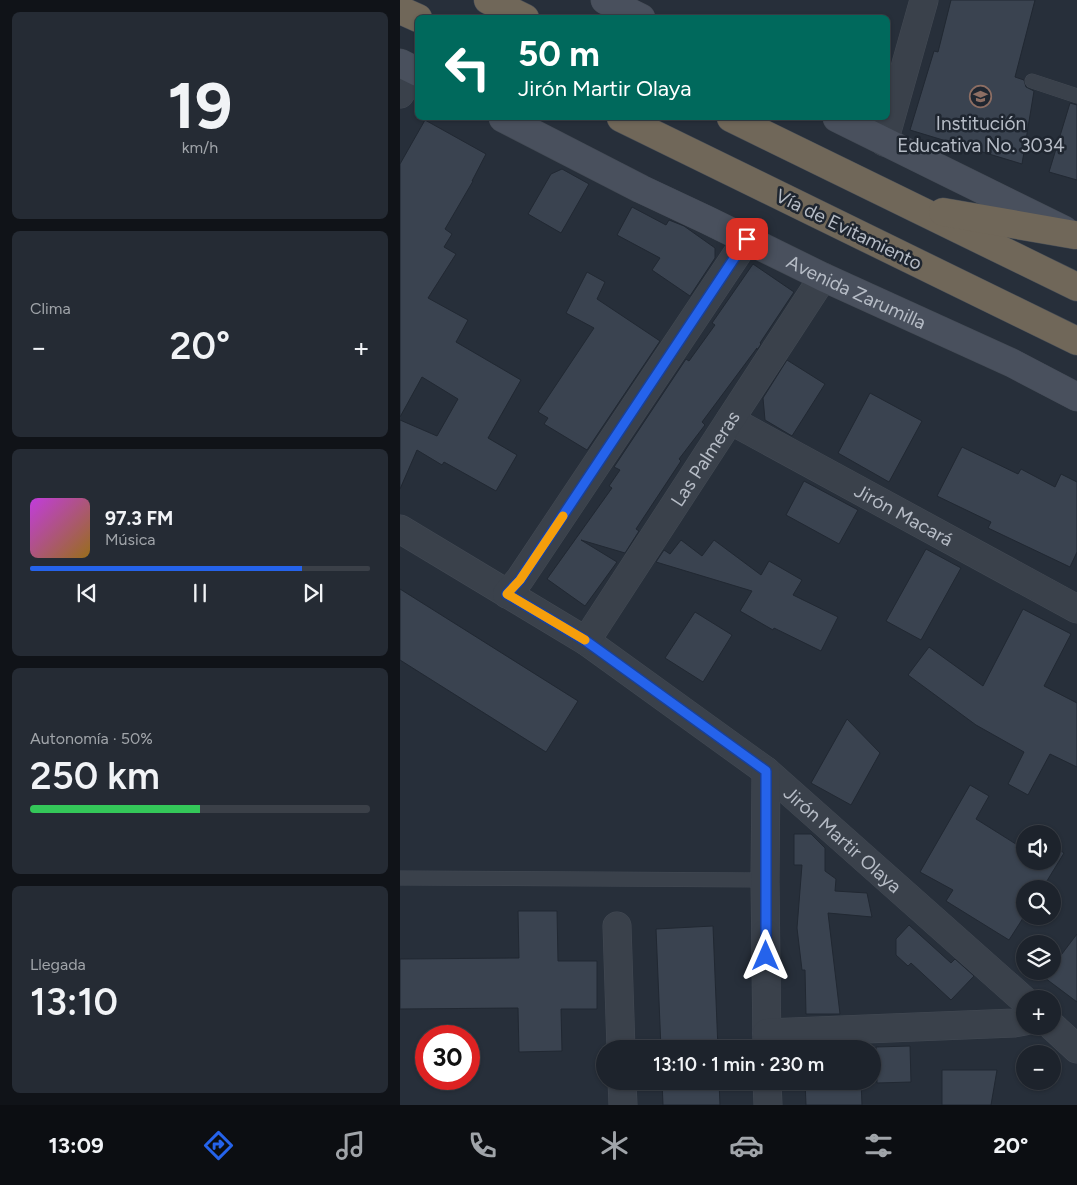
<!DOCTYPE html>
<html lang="es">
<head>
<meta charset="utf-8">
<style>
  :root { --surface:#1d232c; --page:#252b34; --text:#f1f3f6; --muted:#a0a4a9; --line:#3b4048; --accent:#2563eb }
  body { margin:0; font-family:Figtree,sans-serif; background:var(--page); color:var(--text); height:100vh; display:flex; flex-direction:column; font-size:19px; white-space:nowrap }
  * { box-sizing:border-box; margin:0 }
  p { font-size:16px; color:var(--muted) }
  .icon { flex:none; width:28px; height:28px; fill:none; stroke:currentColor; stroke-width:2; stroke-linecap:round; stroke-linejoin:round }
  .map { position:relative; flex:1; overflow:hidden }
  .panel { display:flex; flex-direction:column; gap:12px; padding:12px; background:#101318; width:400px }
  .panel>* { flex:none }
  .hud { position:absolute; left:15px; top:15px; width:475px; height:105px; border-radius:8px; box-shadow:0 1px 4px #0004,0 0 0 1px var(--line); background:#00695c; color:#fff; overflow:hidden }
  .controls { position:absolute; left:616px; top:825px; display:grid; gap:10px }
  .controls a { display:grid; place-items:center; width:45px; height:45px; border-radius:50%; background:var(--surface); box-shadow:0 1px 4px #0004,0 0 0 1px var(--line); font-size:25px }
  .speed { position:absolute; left:15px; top:1025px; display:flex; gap:10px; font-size:25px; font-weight:700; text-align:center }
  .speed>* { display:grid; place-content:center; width:65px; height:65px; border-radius:50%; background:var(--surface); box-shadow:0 1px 4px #0004,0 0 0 1px var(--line); line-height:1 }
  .speed .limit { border:8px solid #d22; background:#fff; color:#111 }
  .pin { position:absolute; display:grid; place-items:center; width:42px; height:42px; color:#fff; margin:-21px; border-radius:10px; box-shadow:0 2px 8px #0006 }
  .me { position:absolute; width:55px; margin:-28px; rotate:0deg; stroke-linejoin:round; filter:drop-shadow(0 0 4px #0008) }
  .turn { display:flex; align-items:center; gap:18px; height:105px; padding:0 20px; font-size:22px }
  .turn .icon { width:65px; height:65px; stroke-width:2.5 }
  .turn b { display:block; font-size:35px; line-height:42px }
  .big { font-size:38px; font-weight:600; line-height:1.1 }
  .panel .card { flex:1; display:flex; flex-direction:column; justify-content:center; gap:8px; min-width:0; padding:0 18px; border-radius:8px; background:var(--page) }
  .panel .dial { align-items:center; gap:0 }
  .dial b { font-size:65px; line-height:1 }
  .song { display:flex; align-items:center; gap:15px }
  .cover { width:60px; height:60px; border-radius:8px; background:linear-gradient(135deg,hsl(290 70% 55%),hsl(40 70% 35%)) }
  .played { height:5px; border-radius:2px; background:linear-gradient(90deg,var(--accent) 80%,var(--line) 80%) }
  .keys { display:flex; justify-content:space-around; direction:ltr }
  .heat { display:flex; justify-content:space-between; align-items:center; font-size:28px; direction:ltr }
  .charge { height:8px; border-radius:4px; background:linear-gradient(90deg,#34c759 50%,var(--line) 0) }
  .trip { position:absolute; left:196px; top:1040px; width:285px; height:50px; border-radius:25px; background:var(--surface); box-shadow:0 1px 4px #0004,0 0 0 1px var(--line); font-weight:600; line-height:50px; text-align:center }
  .tab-bar { display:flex; height:80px; justify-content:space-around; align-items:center; background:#0c0e12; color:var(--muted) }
  .tab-bar .icon { width:35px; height:35px }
  .tab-bar .active { color:var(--accent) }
  .tab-bar b { font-size:22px; color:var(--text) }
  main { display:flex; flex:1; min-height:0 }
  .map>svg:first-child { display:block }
  .building { fill:#3a4350; stroke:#212832 }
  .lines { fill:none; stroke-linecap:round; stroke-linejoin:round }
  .lane-casing { stroke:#434a54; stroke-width:15 }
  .street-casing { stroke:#434a54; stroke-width:29 }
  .secondary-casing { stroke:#434a54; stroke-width:29 }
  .highway-casing { stroke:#454c56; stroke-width:29 }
  .lane { stroke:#3a414b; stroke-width:14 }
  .street { stroke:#3a414b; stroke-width:28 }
  .secondary { stroke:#49505d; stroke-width:28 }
  .highway { stroke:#706759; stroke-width:28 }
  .route-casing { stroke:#184099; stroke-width:12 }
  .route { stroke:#2563eb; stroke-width:9 }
  .slow { stroke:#f59e0b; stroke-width:9 }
  .labels { text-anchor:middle; stroke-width:5; stroke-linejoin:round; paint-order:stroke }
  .poi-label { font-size:19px; fill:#b6bcc6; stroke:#1f2630 }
  .street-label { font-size:19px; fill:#b6bcc6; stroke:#1f2630 }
</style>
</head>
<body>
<main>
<section class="panel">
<div class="card dial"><b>19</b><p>km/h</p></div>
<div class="card"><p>Clima</p>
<div class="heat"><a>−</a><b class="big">20°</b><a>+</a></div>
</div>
<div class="card">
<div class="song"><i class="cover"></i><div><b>97.3 FM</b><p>Música</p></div></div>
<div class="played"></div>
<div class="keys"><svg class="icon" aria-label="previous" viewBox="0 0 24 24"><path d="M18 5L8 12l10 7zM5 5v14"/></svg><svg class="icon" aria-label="pause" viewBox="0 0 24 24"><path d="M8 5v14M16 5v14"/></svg><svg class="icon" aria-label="next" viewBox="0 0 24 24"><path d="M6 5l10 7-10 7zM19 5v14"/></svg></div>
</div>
<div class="card"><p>Autonomía · 50%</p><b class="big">250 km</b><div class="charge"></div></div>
<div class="card"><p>Llegada</p><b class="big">13:10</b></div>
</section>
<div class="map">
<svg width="677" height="1105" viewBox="0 0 677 1105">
  <rect width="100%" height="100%" fill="#272f3a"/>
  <g class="building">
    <path d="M551,0H635L615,77L624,80L626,87L634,91L622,164L510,130L534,51L538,52Z"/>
    <path d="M670,103L677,105V180L649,172Z"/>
    <path d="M25,120L86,154L72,181H73L45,229L52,234L44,247L56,254L28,298L68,320L56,342L121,380L88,438L117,455L96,491L44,462L42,465L17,450L0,489V420L37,436L58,399L22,377L0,417V164Z"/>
    <path d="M162,169L189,184L161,233L128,214L151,174Z"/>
    <path d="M232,207L266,225L269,220L284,226L315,248V258L290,296L252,270L260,258L217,235Z"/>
    <path d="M353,264L394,292L360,343L361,344L357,350V348L302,422L305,425L279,459L281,461L236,529L239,531L225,553L181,540L217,562L185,606L147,579L212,488L209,486L220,470L214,467L286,359L289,361L315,325L312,323Z"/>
    <path d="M187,272L205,282L197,299L260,341L187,450L144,424L148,418L138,412L194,328L166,313Z"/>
    <path d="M387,360L425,384L392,436L365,420L363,398Z"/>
    <path d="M470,393L522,421L489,482L438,453Z"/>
    <path d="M562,447L618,474L621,469L655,487L661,474L677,482V552L670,567L588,528L591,522L537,496Z"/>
    <path d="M404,481L458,510L439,544L386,515Z"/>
    <path d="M281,540L302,556L314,540L361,575L369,561L402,580L393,595L438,617L421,651L374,628L373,630L340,611L352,591L256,562L264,550L270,554Z"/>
    <path d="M526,549L561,568L521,640L486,621Z"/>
    <path d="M0,589L178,701L146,752L0,660Z"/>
    <path d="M623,609L671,634L644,686L677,703V767L650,754L628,795L608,784L624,752L576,725L508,675L529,647L583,686Z"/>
    <path d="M295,612L332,635L303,682L265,658Z"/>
    <path d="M447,719L480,753L451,805L411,783Z"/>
    <path d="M570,785L589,796L576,819L619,846L625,836V861H652V845L664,853L642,889H625V915L609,940L546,901L553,890L520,872Z"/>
    <path d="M394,834H411L425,848V871L436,879L435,891L467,893L472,917L428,913L440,1014H406L405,970H402L397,928L402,865H394Z"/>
    <path d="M118,911H157L158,961H197V1009H161L162,1051L119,1052L118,1008L0,1009V959L119,958Z"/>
    <path d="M509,925L551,963L555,959L574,976L551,1000L511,963L508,966L496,955V939Z"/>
    <path d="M313,926L318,1049H261L256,929Z"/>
    <path d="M677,934V1002L645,978L649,971H652V967Z"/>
    <path d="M510,1046L511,1082L477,1083L476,1047Z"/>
    <path d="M542,1070H597L591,1105H542Z"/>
    <path d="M262,1081H319L320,1105H263Z"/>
    <path d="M405,1081H461L462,1105H406Z"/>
  </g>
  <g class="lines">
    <defs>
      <g id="lane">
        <path d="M632,81L677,96"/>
        <path d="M0,878L365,880"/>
      </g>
      <g id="street">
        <path d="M0,94L15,71"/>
        <path d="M484,142L524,0"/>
        <path id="s1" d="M330,420L677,609"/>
        <path id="s2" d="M0,529L186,641L366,771L625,1001"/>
        <path d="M107,594L120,579L347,239"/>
        <path id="s3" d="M186,641L423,277"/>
        <path d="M366,771L365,880L367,1049"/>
        <path d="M217,926L221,1049"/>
        <path d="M652,1026L677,1049"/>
        <path d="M367,1033L614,1023L625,1021"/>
        <path d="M222,1081L223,1105"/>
        <path d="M367,1081L368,1105"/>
      </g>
      <g id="secondary">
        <path d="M205,0L241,18"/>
        <path d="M0,63L18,72"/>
        <path id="s4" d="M103,118L241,189L307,220L423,277L612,363L677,397"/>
        <path d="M437,118L664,230"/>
      </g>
      <g id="highway">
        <path d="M88,0L125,18"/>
        <path d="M0,10L18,18"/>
        <path d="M221,118L677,341"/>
        <path d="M331,118L677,287"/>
        <path d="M543,212L675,235"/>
      </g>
    </defs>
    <use href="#lane" class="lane-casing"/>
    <use href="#street" class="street-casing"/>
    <use href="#secondary" class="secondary-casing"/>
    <use href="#highway" class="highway-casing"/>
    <use href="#lane" class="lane"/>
    <use href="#street" class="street"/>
    <use href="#secondary" class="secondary"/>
    <use href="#highway" class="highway"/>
  </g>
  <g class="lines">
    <defs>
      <path id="route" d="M347,239L120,580L107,594L186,641L366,771V956"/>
    </defs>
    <use href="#route" class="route-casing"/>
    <use href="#route" class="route"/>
    <path class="slow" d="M163,516L120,580L107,594L185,640"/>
  </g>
  <defs>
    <symbol id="school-ring" viewBox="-11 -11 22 22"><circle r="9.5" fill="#1f2630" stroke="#8d6e63" stroke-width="1.5"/><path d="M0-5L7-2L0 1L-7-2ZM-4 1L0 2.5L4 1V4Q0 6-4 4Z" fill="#8d6e63"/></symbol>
  </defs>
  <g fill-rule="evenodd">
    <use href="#school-ring" x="568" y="84" width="25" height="25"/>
  </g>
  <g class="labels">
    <g class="poi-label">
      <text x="581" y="130">Institución<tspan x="581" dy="22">Educativa No. 3034</tspan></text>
    </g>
    <g class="street-label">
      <text transform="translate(449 229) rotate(26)" y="7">Vía de Evitamiento</text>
      <text dy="7" stroke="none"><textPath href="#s4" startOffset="394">Avenida Zarumilla</textPath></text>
      <text dy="7" stroke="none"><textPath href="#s3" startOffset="218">Las Palmeras</textPath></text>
      <text dy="7" stroke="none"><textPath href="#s1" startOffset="198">Jirón Macará</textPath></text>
      <text dy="7" stroke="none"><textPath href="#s2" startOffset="542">Jirón Martir Olaya</textPath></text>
    </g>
  </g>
</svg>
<div class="controls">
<a><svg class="icon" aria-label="sound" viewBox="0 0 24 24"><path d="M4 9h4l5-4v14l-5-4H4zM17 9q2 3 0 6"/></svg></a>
<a><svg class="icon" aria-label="search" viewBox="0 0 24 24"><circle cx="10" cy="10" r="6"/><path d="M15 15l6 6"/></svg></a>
<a><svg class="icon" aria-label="layers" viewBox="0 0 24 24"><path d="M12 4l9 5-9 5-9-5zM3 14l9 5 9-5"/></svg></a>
<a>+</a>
<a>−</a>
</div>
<div class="speed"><div class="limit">30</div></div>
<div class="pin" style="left:347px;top:239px;background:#d93025"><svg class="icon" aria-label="arrive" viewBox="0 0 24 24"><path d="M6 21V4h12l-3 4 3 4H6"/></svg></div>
<svg class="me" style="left:366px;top:956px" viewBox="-20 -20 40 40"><path d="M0-17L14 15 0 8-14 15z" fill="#2563eb" stroke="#fff" stroke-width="4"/></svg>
<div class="trip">13:10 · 1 min · 230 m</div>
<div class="hud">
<div class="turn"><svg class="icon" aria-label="left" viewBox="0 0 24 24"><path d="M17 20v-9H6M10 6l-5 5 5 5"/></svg><div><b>50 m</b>Jirón Martir Olaya</div></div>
</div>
</div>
</main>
<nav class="tab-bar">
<b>13:09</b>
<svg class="icon active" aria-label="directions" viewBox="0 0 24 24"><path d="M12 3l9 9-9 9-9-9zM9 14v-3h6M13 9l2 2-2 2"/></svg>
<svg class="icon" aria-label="music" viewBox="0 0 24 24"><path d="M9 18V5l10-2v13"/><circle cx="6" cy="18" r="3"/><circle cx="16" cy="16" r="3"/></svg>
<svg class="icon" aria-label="phone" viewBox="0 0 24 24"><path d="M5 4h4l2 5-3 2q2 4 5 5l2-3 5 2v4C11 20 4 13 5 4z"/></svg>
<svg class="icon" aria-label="climate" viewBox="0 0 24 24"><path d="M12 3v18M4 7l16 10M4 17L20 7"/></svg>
<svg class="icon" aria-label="car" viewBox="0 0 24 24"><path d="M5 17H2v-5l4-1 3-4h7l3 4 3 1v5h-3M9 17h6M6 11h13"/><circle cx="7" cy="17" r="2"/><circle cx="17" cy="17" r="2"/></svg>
<svg class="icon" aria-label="filters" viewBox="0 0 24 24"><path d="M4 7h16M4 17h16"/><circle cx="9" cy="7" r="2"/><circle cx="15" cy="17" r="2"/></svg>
<b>20°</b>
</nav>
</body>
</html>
